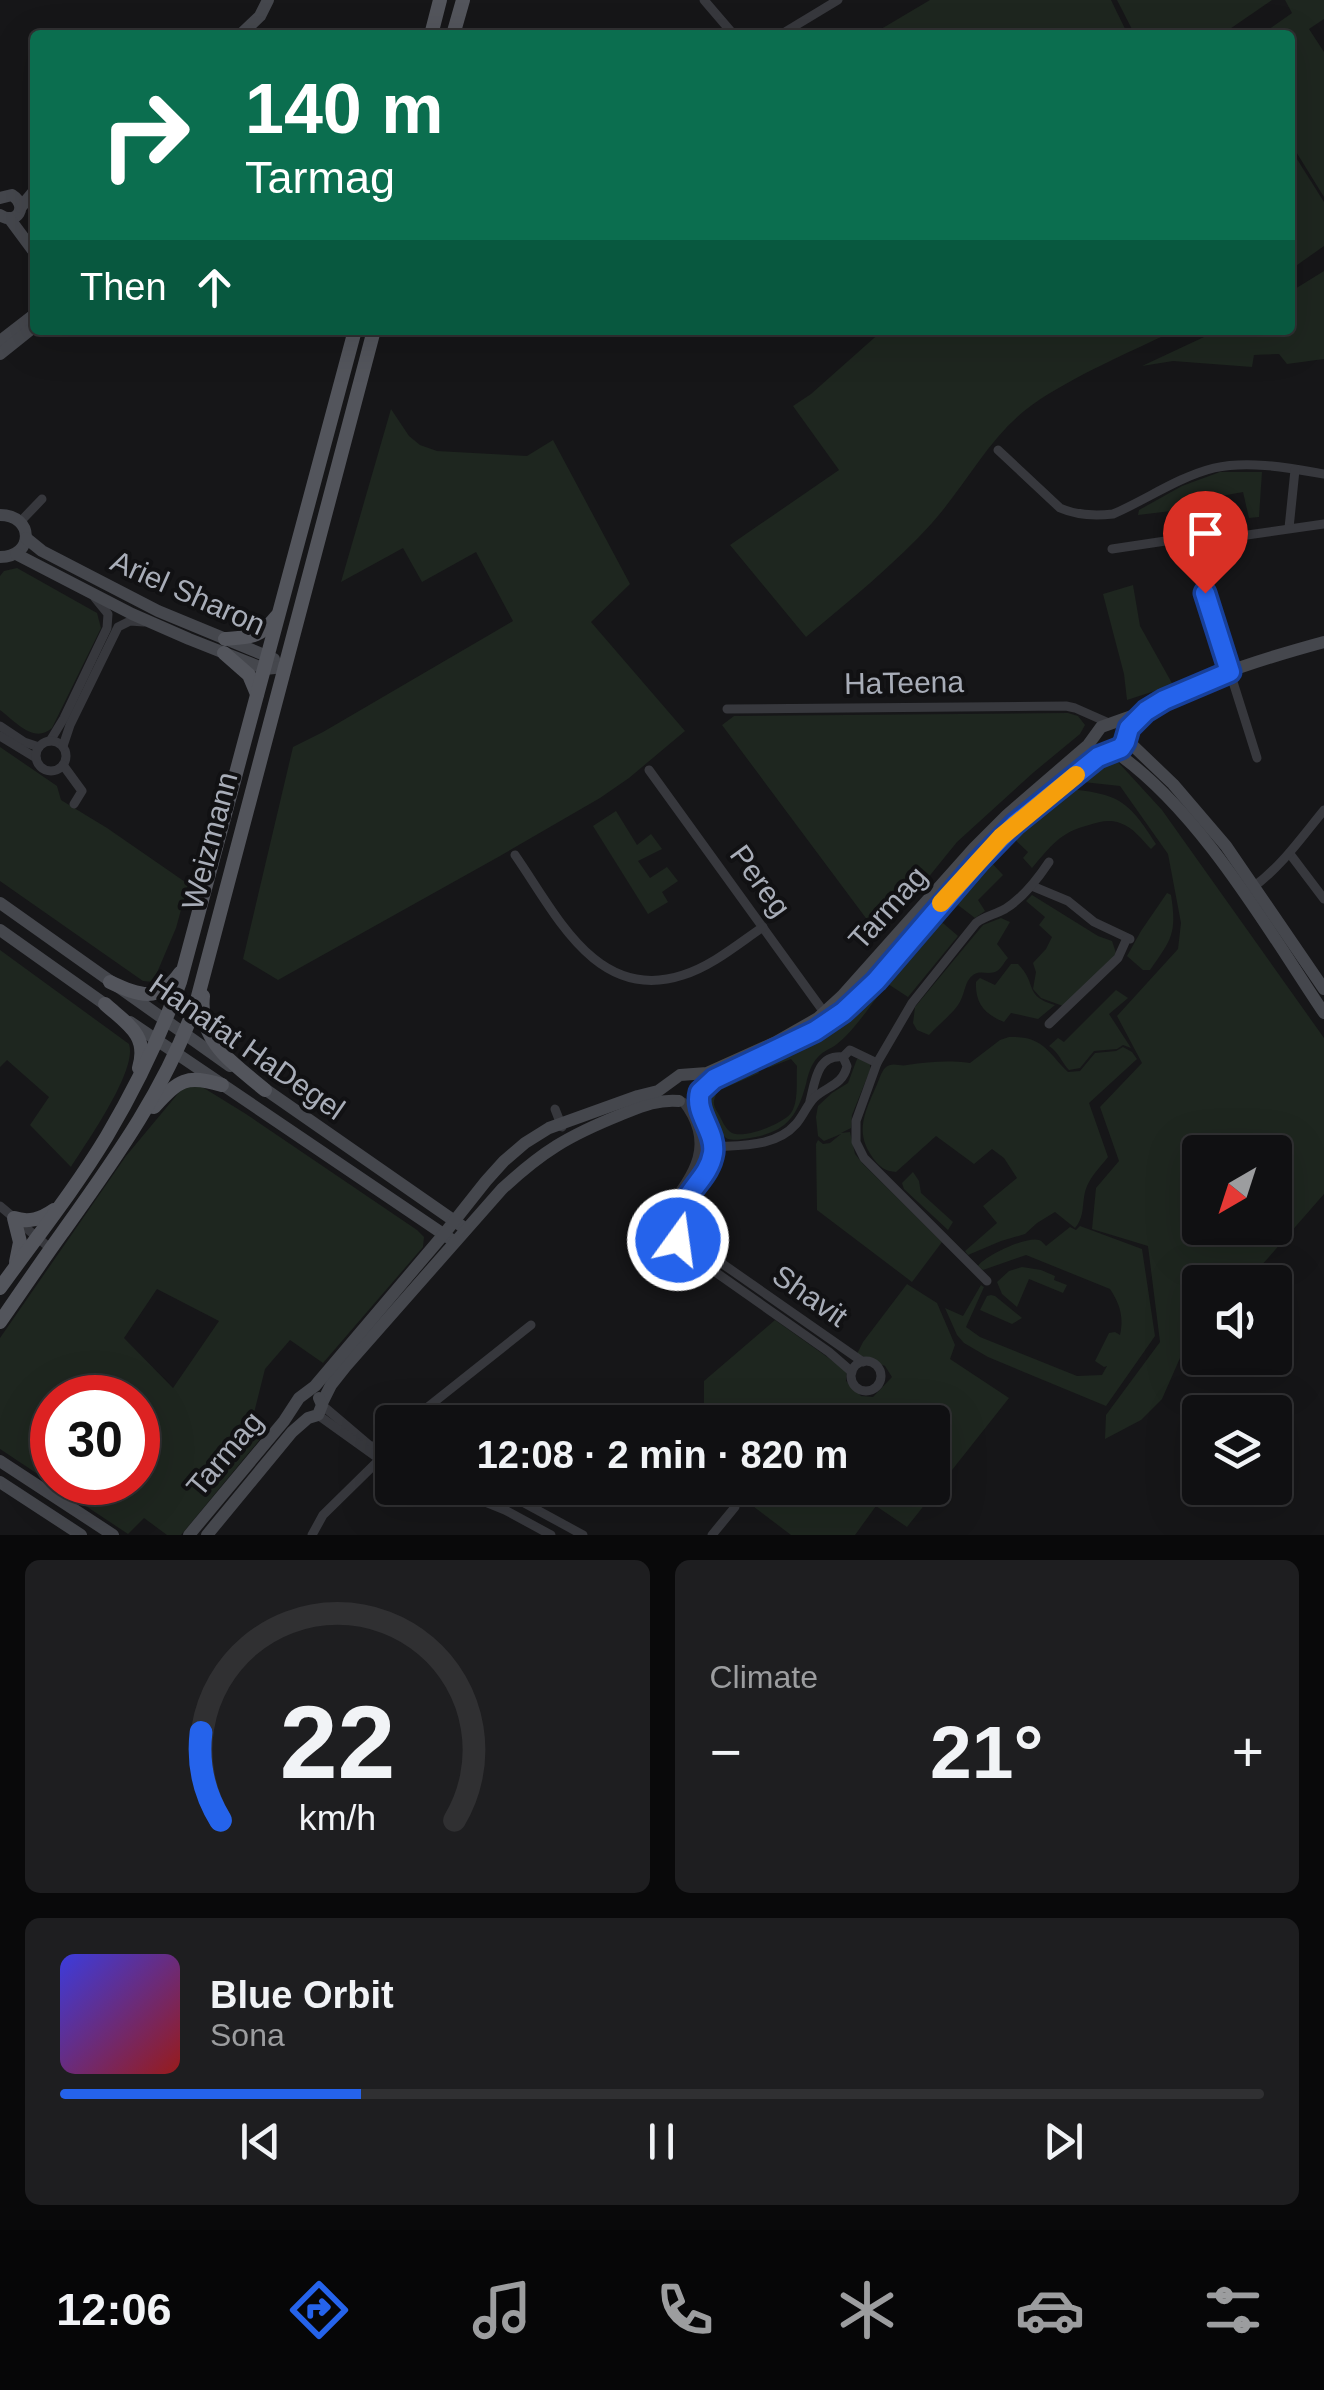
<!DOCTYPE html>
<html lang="en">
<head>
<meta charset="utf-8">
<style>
  :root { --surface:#101012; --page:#1e1e20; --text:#f1f3f6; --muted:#9c9d9f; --line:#303032; --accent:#2563eb }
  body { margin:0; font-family:Arial,sans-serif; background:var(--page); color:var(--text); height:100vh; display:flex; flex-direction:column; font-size:38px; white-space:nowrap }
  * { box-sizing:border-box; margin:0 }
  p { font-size:32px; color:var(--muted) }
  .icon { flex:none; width:55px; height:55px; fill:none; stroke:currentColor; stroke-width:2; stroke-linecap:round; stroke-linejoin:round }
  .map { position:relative; height:1535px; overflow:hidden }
  .side { display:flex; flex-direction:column; gap:25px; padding:25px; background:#09090a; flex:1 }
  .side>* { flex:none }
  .guide { position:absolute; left:30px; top:30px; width:1265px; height:305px; border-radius:10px; box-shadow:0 10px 40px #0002,0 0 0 2px var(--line); background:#0b6e4f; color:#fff; overflow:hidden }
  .needle { width:65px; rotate:219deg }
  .controls { position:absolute; left:1182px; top:1135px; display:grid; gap:20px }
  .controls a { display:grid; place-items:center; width:110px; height:110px; border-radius:10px; background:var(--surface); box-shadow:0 10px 40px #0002,0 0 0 2px var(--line); font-size:50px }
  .speed { position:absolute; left:30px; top:1375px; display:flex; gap:20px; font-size:50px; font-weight:700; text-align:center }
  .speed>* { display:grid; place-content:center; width:130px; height:130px; border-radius:50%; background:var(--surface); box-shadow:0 10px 40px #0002,0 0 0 2px var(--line); line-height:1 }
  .speed .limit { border:15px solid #d22; background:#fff; color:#111 }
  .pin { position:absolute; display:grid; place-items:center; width:85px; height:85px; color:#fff; margin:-102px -42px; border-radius:50% 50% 50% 0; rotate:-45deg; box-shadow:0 0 10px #0007 }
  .pin .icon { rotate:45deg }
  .me { position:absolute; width:110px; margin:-55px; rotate:14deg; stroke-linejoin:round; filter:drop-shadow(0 0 8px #0008) }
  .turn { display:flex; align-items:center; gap:35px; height:210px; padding:0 50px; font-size:45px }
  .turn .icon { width:130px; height:130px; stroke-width:2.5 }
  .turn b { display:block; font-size:70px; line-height:85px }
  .then { display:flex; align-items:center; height:95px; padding:0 50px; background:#0003; gap:20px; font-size:38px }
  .big { font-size:75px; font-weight:700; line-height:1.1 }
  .side .tile { flex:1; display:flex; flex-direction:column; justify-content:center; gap:15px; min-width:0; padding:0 35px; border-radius:15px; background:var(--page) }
  .side .dial { align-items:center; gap:0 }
  .dial svg { height:260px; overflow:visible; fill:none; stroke:var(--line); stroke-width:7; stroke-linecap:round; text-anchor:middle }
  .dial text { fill:var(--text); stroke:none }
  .song { display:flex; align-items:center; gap:30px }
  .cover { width:120px; height:120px; border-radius:15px; background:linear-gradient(135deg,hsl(240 70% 55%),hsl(0 70% 35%)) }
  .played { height:10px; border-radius:5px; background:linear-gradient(90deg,var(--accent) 25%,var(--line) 25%) }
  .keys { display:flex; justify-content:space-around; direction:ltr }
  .heat { display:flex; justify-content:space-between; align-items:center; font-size:55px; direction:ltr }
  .side .tiles { flex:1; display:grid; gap:25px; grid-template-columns:1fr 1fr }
  .tile:last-child { grid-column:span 2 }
  .trip { position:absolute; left:375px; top:1405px; width:575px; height:100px; border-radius:10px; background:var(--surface); box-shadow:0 10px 40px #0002,0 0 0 2px var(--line); font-weight:700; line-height:100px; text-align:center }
  .tab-bar { display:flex; height:160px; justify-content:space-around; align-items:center; background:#060607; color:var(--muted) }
  .tab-bar .icon { width:70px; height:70px }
  .tab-bar .selected { color:var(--accent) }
  .tab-bar b { font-size:45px; color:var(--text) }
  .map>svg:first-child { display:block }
  .green { fill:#1e261f; fill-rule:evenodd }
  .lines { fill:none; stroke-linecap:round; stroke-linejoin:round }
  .street { stroke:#37383d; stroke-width:9 }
  .secondary { stroke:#45474d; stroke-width:12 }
  .primary { stroke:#53555c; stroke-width:14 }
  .route-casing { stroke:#184099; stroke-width:25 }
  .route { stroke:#2563eb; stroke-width:18 }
  .slow { stroke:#f59e0b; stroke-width:18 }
  .labels { text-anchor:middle; stroke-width:8; stroke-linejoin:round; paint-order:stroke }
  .street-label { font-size:30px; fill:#a8adb8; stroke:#111113 }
</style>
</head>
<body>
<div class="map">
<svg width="1324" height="1535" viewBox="0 0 1324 1535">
  <rect width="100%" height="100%" fill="#161618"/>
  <g class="green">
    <path d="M930,0H1111L1128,35H871Z"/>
    <path d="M1117,0H1272L1221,35H1135Z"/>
    <path d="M1285,0H1324V19L1309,29L1324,52V197L1290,142V35H1261L1292,13Z"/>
    <path d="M1290,148L1324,202V246L1290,270Z"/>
    <path d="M1324,271V359L1287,364L1279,354L1254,355L1252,367L1173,361L1142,366L1219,330H1290V292Z"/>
    <path d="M883,330H1176C1130,352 1073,376 1032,405C990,435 966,485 932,523C895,564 849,601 806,637L730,545L839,470L793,406L811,394Z"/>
    <path d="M391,409L409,436L420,445L437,451L527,456L553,440L630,584L591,622L685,731L629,778L600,798L500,856L278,980L243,959L293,747L323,732L513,621L476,552L422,582L403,548L341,582Z"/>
    <path d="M1220,472H1262L1259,517L1249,518L1243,492L1221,496L1224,523L1192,527L1188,509L1138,515L1139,510L1182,486Z"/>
    <path d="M17,568L97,613L101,628L52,728C34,744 16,722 0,710V576L4,571Z"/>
    <path d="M1133,585L1140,626L1173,685L1127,700L1124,674L1103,594Z"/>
    <path d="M1068,713L1078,716L1085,725L1080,734L1034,772L957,842L880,937L722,725L734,716Z"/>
    <path d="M0,747L57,786L61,800L107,828L188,884L176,928L153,982L143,981L0,881Z"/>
    <path d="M1103,759L1118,762L1162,810L1324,1038V1194L1247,1282H1200V1336L1180,1358L1162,1399L1141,1420L1105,1439L1106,1415L1160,1342L1148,1246L1092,1229L1096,1188L1119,1161L1100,1107L1142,1063L1117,1016L1178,949L1181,923L1168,854L1120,786L1074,781ZM1200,1152H1275V1228H1200Z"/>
    <path d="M1069,789C1119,794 1129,801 1156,844L1151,849C1142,840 1133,827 1120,823C1109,819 1099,822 1089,825C1060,832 1051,846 1032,868L1023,858L1028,852L1011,836Z"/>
    <path d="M616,811L637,845L651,834L662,849L638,861L650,878L667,867L678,881L662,892L668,902L648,914L593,826Z"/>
    <path d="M987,858L1003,875L978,900L985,911L975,918L958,905L947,915L944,910Z"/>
    <path d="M1167,893L1171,895C1177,933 1172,939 1150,970H1143L1127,956L1141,931Z"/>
    <path d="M1032,895L1098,936L1112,941L1116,953L1113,958L1063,1006L1041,998L1033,989L1036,972L1033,963L1046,949L1052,937L1039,925L1045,917L1026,901Z"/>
    <path d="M937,918L958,936L908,997L885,982Z"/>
    <path d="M1001,918L1010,922L997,944L1008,958C1004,962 1002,968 997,971C988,976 981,969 973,975C964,981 965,996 958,1005C950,1016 938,1025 929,1035L917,1030L913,1023L915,1007L983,925Z"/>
    <path d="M0,950L129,1044C138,1070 86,1143 71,1167L30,1125L49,1097L7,1060L0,1067Z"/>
    <path d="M1011,964H1018C1038,984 1023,996 1055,1005L1038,1019L1011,1013L1004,1022C984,1014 975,1003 976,982L980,978L995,985Z"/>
    <path d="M877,990L882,991C869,1007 853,1032 837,1044C831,1049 824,1050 818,1057C811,1064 808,1075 806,1084C796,1122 782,1134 743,1139C739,1140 732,1140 728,1139C716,1134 703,1103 709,1092C717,1080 743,1072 756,1068L759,1073L718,1091C713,1100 712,1104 718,1113C722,1120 725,1129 732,1133C744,1139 783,1124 791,1113C799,1102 796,1079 797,1066L791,1059L768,1068L771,1060C815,1039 843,1026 877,990Z"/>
    <path d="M1116,990L1128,998L1109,1014L1131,1048L1123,1045L1117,1049L1094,1051L1080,1068L1069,1070C1062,1063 1058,1051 1049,1046L1058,1038L1064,1042Z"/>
    <path d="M1009,1037C1044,1036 1047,1052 1068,1072L1080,1071L1095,1053L1116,1051L1123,1047L1132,1052L1137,1059L1089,1103L1108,1157C1101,1166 1092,1175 1087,1186C1081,1200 1086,1216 1075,1228L1055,1212L1037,1223L1025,1234L1001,1241L968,1255L965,1251L997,1223L983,1206L1017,1178L1004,1158L992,1149L974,1164L936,1136L896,1172C886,1171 883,1169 876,1162C855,1136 862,1118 875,1089C878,1083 881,1072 885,1068C892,1061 900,1067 907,1065C929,1062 947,1060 970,1063L1000,1040Z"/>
    <path d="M857,1059H861L870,1064V1070L852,1115L851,1128L841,1133L850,1132L855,1154L863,1164L942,1242L912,1282L817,1210L816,1144L818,1140L823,1144L830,1143L841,1134L824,1141L818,1136L816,1117L818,1106L832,1093L848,1083Z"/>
    <path d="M199,1085L246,1114L417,1230L424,1237L423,1247L323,1363L290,1340L265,1369L253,1417L270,1427L181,1535H167L144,1518L128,1534L0,1449V1338L126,1156L181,1090L187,1086ZM157,1289L219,1321L173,1388L124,1338ZM52,1398H138V1482H52Z"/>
    <path d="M913,1172L919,1181L921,1193L953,1222L948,1230L904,1189L902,1183Z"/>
    <path d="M1080,1226L1142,1249L1155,1336L1106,1406L988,1357L964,1343L957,1335L945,1308L963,1316L981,1285L984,1287L966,1327L980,1337L1077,1376L1102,1375L1107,1366L1104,1367L1095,1361L1109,1333L1115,1332L1120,1335C1124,1317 1120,1304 1110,1289L1026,1255L983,1270L978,1266C985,1256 1026,1236 1039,1240C1042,1241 1044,1244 1046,1246L1070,1227L1076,1230Z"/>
    <path d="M1022,1267L1041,1270L1055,1276L1054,1280L1067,1285L1063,1293L1029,1279L1017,1307L1002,1294L997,1282L1009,1271Z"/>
    <path d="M907,1284L937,1303L955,1345L950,1359L1009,1398L907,1527L876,1506L855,1535H791L729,1488H932V1422H704V1381L775,1320L847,1371L846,1381L861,1396L873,1397L892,1377L885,1366L857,1354L863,1342Z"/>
    <path d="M991,1295L995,1296L1022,1318L1012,1324L980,1310L987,1296Z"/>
  </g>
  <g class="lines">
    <g class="street">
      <path d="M704,0L734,35"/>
      <path d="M780,35L838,0"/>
      <path d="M998,450L1060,508C1076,515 1096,516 1113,514C1146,500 1178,477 1214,468C1249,460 1289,468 1324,474"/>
      <path d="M20,522L42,499"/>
      <path d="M1289,528L1295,470"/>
      <path d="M1112,549L1192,537L1205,541L1324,524"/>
      <path d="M1205,593L1257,758"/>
      <path d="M727,709L1066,706L1075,708L1109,723"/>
      <path d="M0,726L24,742L39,747"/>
      <path d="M0,736L36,758"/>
      <path d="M50,741L64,718L107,628L108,614L95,598"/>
      <circle cx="51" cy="756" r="15"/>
      <path d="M63,746L70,725L118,627L130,621L144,622"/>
      <path d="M63,765L82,791L74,804"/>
      <path d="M649,770L826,1015"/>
      <path d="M1290,854L1324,899"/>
      <path d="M515,855C555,912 596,1004 683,975C712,966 738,944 763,927"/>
      <path d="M1032,886L1068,901L1094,922L1130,939"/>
      <path d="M1252,888C1281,867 1301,838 1324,810"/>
      <path d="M1049,1024L1118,958L1127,938"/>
      <path d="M810,1101C815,1082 817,1054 843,1057L850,1050L877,1063"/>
      <path d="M683,1102C715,1144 694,1173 667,1208C661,1215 656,1219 652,1226L653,1236L665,1245C679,1244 685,1232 678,1220C685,1197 712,1170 713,1149C714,1131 699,1114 698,1096"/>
      <path d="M555,1109L562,1127"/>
      <path d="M714,1147C742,1145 776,1147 796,1124C803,1116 807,1105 814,1098C827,1086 843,1085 847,1066L843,1057"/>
      <path d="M0,1206L51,1249"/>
      <path d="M682,1231L717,1260L863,1362"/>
      <path d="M674,1243L829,1352L852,1372"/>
      <path d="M987,1281L864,1158L856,1142V1121L877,1063L912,1003L976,923C985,916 994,915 1005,909C1023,898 1037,880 1049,862"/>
      <circle cx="866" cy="1376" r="15"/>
      <path d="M322,1405L369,1445L377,1448L392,1444"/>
      <path d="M318,1415L378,1458L384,1467L392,1469"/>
      <path d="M409,1422L531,1325"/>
      <path d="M451,1488L505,1510L551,1535"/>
      <path d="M497,1488L583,1535"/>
      <path d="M312,1535L323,1515L379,1460"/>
      <path d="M712,1535L735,1507"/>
    </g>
    <g class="secondary">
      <path d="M240,35L260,16L268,0"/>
      <path d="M0,198L12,195C29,206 17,226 0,215"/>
      <path d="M21,207L35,190"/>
      <path d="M9,218L35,253"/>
      <path d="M0,341L35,314"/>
      <path d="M0,354L35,326"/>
      <path d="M0,515C34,515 35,557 0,557"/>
      <path d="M26,538L42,551L158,611L274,659"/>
      <path d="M16,554L132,614L189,639L265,669L284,667"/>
      <path d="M1126,733C1150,690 1276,655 1324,642"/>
      <path d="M1126,739L1173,784L1226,846L1324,989"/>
      <path d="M1114,751C1199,809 1267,928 1324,1013"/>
      <path d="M0,903L230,1066"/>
      <path d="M0,930L113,1010"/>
      <path d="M130,1022L455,1242"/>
      <path d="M794,1042L831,1021L854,1003L1001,837L1098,757L1109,751"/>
      <path d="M259,1085L466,1229"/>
      <path d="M700,1092L715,1079L762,1057"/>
      <path d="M322,1403L331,1385L346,1366L502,1189C543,1151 568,1136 620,1115C640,1107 657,1099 679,1101"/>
      <path d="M0,1461L113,1535"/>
      <path d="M0,1482L81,1535"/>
      <path d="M189,1535L284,1421L299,1398L315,1386L444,1234L486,1181L504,1161L525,1143L549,1128L638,1096L658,1091L680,1075L707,1073L776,1042L818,1018L842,996L974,848L1007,815L1088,745L1101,727L1146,711"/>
      <path d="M207,1535L292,1432L308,1418L318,1415L322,1405L319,1398"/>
    </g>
    <g class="primary">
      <path d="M431,35L440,0"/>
      <path d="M453,35L463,0"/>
      <path d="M225,639C252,637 259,638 277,616"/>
      <path d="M224,653L249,675L257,694"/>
      <path d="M110,982C139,996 159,1003 180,973"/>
      <path d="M203,996C198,1041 233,1063 265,1090"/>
      <path d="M105,1004C127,1024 149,1035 139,1068"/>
      <path d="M154,1107C179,1080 186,1074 222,1085"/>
      <path d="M16,1262L20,1242L14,1218C29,1223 41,1219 54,1210"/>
      <path d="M0,1288C36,1238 75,1189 107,1136C136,1087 161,1035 180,982L355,330"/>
      <path d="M0,1322C21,1292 41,1262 62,1233C115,1159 167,1087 197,1000L374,330"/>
    </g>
  </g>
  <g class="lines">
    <defs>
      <path id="route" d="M678,1240L682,1231C674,1194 708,1184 713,1153C716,1131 694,1113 700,1092L714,1079L815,1031L843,1012L876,981L978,862L1015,824L1098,757L1121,748L1125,742L1129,728L1146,711L1164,700L1230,672L1205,593"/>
    </defs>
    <use href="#route" class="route-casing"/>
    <use href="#route" class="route"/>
    <path class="slow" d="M941,903L1001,837L1076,775"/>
  </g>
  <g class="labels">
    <g class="street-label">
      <text transform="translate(188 593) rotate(24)" y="10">Ariel Sharon</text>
      <text transform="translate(904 683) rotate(-1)" y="10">HaTeena</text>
      <text transform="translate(210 841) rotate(-75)" y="10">Weizmann</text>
      <text transform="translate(760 881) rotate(54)" y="10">Pereg</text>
      <text transform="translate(888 908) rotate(-48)" y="10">Tarmag</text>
      <text transform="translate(247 1047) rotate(35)" y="10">Hanafat HaDegel</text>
      <text transform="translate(810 1296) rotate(35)" y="10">Shavit</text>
      <text transform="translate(225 1454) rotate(-50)" y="10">Tarmag</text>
    </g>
  </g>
</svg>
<div class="controls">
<a><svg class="needle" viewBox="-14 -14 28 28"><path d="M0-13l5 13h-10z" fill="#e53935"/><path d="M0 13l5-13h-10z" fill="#9c9d9f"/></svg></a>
<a><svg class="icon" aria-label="sound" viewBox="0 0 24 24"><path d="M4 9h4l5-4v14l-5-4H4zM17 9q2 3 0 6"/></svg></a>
<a><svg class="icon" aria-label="layers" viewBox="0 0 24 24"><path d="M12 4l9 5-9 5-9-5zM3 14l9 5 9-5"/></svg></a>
</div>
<div class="speed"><div class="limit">30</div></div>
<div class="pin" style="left:1205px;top:593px;background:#d93025"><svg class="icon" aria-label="arrive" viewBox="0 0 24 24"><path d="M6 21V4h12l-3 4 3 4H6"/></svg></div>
<svg class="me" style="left:678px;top:1240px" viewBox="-20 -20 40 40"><circle r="17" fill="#2563eb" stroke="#fff" stroke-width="3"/><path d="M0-11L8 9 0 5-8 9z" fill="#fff"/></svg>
<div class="trip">12:08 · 2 min · 820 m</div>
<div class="guide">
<div class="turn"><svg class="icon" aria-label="right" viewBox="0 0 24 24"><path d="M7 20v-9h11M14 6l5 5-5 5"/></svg><div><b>140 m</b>Tarmag</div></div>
<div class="then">Then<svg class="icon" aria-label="ahead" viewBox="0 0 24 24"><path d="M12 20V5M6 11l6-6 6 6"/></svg></div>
</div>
</div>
<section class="side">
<div class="tiles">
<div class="tile dial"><svg viewBox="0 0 100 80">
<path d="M14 69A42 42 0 1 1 86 69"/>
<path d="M14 69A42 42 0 0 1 8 42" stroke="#2563eb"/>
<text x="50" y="56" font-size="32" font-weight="700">22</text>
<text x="50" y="72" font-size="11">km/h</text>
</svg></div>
<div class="tile"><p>Climate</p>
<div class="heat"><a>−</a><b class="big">21°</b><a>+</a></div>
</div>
<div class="tile">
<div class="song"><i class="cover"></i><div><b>Blue Orbit</b><p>Sona</p></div></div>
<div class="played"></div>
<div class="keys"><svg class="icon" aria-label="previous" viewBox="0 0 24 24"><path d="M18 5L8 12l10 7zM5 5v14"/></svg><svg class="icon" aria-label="pause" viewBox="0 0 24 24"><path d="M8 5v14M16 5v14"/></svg><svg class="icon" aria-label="next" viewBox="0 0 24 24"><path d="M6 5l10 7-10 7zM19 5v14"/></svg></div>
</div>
</div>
</section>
<nav class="tab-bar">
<b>12:06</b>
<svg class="icon selected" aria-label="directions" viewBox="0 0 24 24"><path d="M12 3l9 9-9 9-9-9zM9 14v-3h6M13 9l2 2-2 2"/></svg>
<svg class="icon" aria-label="music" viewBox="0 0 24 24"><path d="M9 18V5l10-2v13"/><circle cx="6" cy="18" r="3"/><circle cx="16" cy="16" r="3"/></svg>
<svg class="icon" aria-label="phone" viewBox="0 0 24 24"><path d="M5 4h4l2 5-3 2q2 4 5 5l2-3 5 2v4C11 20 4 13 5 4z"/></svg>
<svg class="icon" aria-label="climate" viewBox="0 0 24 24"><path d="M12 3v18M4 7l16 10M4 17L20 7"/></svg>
<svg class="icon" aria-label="car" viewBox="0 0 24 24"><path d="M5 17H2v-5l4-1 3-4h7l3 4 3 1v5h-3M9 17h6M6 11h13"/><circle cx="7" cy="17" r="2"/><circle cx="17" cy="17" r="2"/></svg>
<svg class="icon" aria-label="filters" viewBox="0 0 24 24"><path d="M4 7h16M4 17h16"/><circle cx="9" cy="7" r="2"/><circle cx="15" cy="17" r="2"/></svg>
</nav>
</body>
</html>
